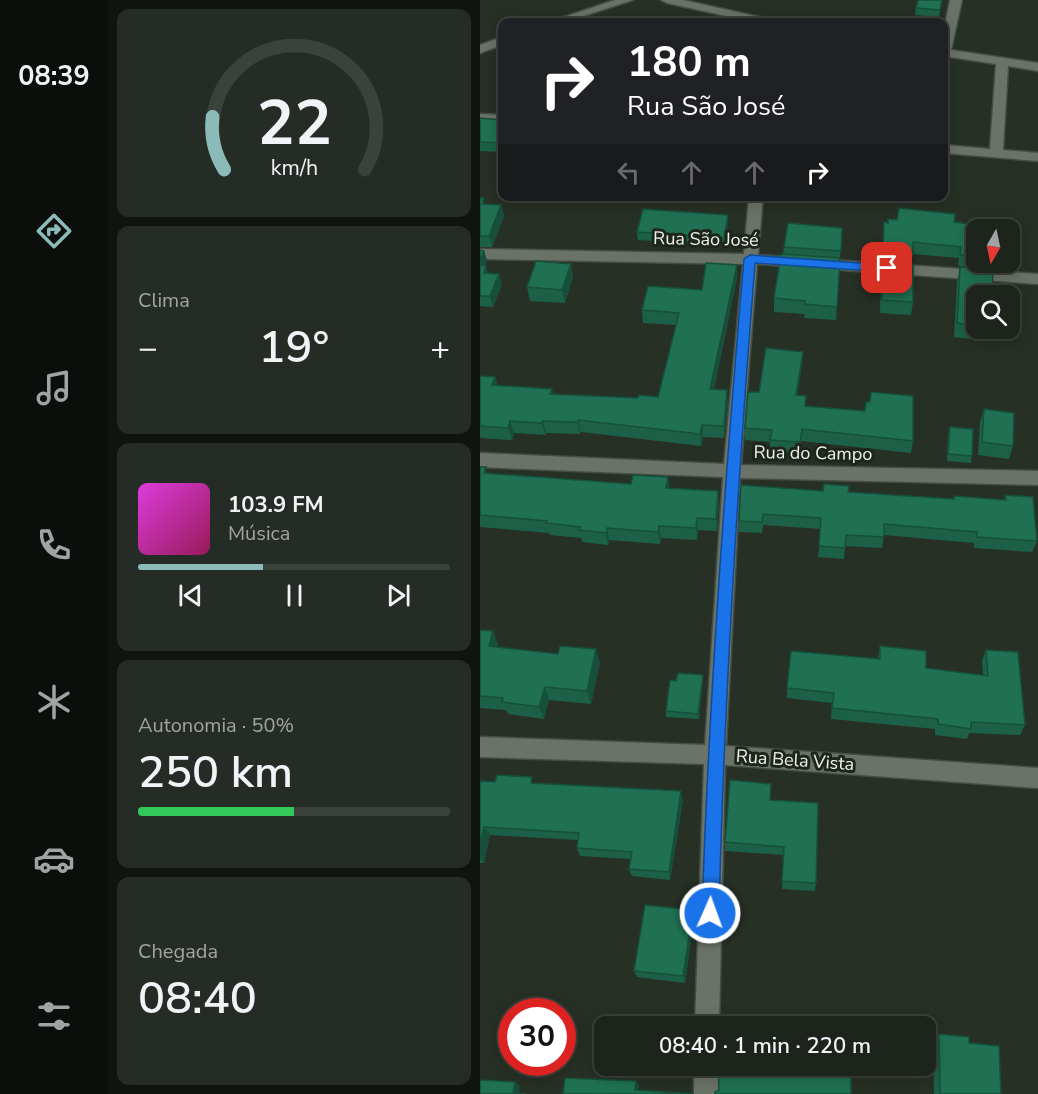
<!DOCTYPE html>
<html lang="pt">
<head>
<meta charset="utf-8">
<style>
  :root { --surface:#1d241c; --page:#252c25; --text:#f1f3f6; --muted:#a0a4a3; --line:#3b413b; --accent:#8bbbb9 }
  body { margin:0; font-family:"Nunito Sans",sans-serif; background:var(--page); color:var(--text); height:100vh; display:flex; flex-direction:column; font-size:22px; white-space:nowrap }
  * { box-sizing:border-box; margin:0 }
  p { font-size:20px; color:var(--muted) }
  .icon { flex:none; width:33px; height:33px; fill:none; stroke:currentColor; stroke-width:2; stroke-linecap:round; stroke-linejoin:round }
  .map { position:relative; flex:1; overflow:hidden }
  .details { display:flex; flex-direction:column; gap:9px; padding:9px; background:#10140f; width:372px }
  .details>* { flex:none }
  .top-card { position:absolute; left:18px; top:18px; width:450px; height:183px; border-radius:12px; box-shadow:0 3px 15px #0003,0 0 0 2px var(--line); background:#202124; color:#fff; overflow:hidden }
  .needle { width:39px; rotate:189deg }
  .tools { position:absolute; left:486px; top:219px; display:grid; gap:12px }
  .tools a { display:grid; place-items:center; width:54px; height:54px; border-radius:12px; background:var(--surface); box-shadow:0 3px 15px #0003,0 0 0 2px var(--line); font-size:30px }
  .speed { position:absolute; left:18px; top:998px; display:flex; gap:12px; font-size:30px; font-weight:700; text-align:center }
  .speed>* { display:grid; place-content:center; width:78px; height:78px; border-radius:50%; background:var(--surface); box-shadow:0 3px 15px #0003,0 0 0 2px var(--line); line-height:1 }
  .speed .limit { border:9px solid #d22; background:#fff; color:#111 }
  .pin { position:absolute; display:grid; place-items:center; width:51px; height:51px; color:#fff; margin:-26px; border-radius:12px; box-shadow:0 3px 9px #0006 }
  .me { position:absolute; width:66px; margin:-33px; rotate:2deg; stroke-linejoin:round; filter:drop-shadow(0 0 4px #0008) }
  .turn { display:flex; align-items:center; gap:21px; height:126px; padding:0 30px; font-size:27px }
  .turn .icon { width:78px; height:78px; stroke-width:2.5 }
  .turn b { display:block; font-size:42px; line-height:51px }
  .lanes { display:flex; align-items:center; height:57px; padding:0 30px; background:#0003; justify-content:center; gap:30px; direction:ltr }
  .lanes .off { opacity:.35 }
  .big { font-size:45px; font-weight:600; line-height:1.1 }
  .details .widget { flex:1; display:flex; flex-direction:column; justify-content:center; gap:9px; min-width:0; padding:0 21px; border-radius:12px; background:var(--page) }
  .details .dial { align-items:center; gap:0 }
  .dial svg { height:156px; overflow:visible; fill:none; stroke:var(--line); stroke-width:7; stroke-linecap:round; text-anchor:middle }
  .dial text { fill:var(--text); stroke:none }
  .song { display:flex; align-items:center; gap:18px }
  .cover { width:72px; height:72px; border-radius:9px; background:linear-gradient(135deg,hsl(300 70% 55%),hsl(330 70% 35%)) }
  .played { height:6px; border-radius:3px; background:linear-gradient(90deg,var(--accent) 40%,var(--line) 40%) }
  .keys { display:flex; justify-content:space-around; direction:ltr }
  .heat { display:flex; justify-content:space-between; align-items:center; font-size:33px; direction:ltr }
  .charge { height:9px; border-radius:4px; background:linear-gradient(90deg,#34c759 50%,var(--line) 0) }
  .trip { position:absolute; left:114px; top:1016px; width:342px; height:60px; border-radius:12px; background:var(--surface); box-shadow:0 3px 15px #0003,0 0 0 2px var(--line); font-weight:600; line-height:60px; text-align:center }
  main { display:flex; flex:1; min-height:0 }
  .tab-bar { display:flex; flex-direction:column; width:108px; justify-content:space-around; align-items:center; background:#0c0e0b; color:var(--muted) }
  .tab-bar .icon { width:42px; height:42px }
  .tab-bar .selected { color:var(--accent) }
  .tab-bar b { font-size:27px; color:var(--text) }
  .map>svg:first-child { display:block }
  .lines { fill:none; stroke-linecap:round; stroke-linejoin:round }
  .minor-casing { stroke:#454d43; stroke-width:3 }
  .minor { fill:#6a7367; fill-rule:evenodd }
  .wall { fill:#1c6147 }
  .shaded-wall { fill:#164f3a }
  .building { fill:#207153; stroke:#164f3a; stroke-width:1.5 }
  .route { fill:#1a73e8; stroke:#114b97; stroke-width:1.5 }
  .labels { text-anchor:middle; stroke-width:6; stroke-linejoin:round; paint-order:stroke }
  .street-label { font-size:18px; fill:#eef3ec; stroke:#1e261c }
</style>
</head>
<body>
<main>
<nav class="tab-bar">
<b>08:39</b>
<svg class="icon selected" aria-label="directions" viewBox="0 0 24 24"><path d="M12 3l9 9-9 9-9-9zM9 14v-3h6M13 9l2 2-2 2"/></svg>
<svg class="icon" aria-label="music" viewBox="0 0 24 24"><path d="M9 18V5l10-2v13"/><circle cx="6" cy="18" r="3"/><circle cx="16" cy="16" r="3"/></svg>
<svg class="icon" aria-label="phone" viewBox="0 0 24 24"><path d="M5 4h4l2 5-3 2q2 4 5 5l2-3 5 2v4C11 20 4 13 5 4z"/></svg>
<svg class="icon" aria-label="climate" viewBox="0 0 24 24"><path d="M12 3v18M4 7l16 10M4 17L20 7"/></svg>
<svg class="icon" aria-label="car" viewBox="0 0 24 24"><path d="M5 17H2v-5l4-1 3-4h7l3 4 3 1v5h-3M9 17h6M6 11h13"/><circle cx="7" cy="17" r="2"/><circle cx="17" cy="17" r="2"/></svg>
<svg class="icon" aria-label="filters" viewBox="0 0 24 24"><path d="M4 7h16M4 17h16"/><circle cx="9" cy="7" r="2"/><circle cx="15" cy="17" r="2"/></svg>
</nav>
<section class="details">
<div class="widget dial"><svg viewBox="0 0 100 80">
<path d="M14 69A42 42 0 1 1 86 69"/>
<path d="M14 69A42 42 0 0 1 8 42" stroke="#8bbbb9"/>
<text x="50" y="56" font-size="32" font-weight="700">22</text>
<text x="50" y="72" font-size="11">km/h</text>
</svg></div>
<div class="widget"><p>Clima</p>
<div class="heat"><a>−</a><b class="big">19°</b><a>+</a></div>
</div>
<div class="widget">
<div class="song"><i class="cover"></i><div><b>103.9 FM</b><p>Música</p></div></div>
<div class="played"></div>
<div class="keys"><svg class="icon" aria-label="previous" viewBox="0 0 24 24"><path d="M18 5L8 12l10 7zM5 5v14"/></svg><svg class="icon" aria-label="pause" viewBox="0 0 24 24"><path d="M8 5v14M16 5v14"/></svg><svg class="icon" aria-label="next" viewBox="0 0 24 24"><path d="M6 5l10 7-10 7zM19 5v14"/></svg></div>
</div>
<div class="widget"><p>Autonomia · 50%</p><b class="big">250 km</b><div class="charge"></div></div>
<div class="widget"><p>Chegada</p><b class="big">08:40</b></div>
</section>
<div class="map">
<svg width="558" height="1094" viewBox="0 0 558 1094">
  <rect width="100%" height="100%" fill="#273025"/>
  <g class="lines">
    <defs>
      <g id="minor">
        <path d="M135,0H153L85,22H69Z"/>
        <path d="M181,0H203L288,19L294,22H274L187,3Z"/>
        <path d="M470,0H482L471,50L558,63V71L528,66L523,150L558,153V161L464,153V145L510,149L516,64L464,56V30Z"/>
        <path d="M22,37V45L0,53V45Z"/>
        <path d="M0,114L22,115V123L0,122Z"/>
        <path d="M269,196H283L278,255L558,274V284L277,264L261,465L558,471V485L260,478L246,746L558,768V788L245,765L239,1026H215L224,764L0,757V737L225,745L243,477L0,467V453L244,464L263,264L0,259V249L264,254Z"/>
        <rect x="214" y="1065" width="24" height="29"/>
      </g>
    </defs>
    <use href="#minor" class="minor-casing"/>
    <use href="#minor" class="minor"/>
  </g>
  <g class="wall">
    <path d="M462,0L459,17L435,15L436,8Z"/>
    <path d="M0,118L22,120V152L0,151Z"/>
    <path d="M0,198L5,204L21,205L24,216L12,247H0Z"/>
    <path d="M248,215V223L244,245L158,240L157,232Z"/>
    <path d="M404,222H474L496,230V262H511L510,268L478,266L479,258L433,254L431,263L402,261Z"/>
    <path d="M362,228L356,320L324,318L325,314L294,312V298L303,254L304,247Z"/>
    <path d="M0,250L4,251L7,261L5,266L8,273L22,285L13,307L0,306Z"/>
    <path d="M403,261L433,302L431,315L400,313L401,275Z"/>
    <path d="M91,264L93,277L85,303L50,301L47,287Z"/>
    <path d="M257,265V278L234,389L248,402L244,438L223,437L221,446L101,432L100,434L66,433L65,435L34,433L32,440L0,438V376L15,377L18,386L72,389L73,395L158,398L178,397L196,325L163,323L162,310L222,290Z"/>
    <path d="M480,267L496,296V328H511L507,341L474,337L477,281Z"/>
    <path d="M323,352L322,364L317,395L326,396L325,406L433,441L431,453L321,441L320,454L290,451V442L265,440V428L279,392Z"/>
    <path d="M504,409L533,446L529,459L498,455L500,422Z"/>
    <path d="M470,427L492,456L491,463L467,461L468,434Z"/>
    <path d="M0,467L8,473L151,484L188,477L189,489L238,491L239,503L237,531L218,530L217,540L181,538L180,544L129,540L128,545L102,542L101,538L70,535L69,533L0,527Z"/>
    <path d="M343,491L473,499L474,496L524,500L525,495L557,541L552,552L494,548V543L404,535L402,548L365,546L364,559L338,557L341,529L283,525L282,533L259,532V521Z"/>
    <path d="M0,630L13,631L18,645V647L120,662L111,704L69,700L64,719L28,714L26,710L0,708Z"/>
    <path d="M400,646L446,668L503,675L502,661L506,650L545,725L540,735L489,733L487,739L455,735V729L351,719L352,703L307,698V688L398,659Z"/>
    <path d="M223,675V681L219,719L186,717V711L196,681Z"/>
    <path d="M0,781L55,783L203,800L190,880L152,876L149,869L151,859L100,856L97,848L98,840L10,835L4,863H0Z"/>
    <path d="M291,800L336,883L335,891L302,889L303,855L245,851V842Z"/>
    <path d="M214,917L205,983L157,977L154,971Z"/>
    <path d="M459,1034L489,1043L521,1094H454L453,1041Z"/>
  </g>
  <g class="shaded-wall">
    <path d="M21,205L24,216L12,247L9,236Z"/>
    <path d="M248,215V223L244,245V238Z"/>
    <path d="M4,251L7,261L1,276L0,272V261Z"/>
    <path d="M91,264L93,277L85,303L82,290Z"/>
    <path d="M257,265V278L231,401L230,389Z"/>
    <path d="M6,266L9,277L4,273Z"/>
    <path d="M19,274L22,285L13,307L10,296Z"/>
    <path d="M323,352L322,364L316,407V395Z"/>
    <path d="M15,377L19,389L12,385Z"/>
    <path d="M247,390L248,402L244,438V426Z"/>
    <path d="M98,420L101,432L100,434L98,422Z"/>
    <path d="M30,421L34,433L32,440L28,428Z"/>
    <path d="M63,421L66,433L65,435L62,423Z"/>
    <path d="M222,425L223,437L221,446L220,434Z"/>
    <path d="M188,477L189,490L186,488Z"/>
    <path d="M238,491L239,503L237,531L236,519Z"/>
    <path d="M217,518L218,530L217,540L216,528Z"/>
    <path d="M179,526L181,538L180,544L178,532Z"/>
    <path d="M127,528L129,540L128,545L126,533Z"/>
    <path d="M13,631L18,645L14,659L9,646Z"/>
    <path d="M116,649L120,662L111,704L107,691Z"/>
    <path d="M223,675V681L219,719L218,714Z"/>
    <path d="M65,687L69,700L64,719L59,707Z"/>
    <path d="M201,791L203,800L190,880L189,872Z"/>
    <path d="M4,827L10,835L4,863L0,858V847Z"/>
    <path d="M213,910L214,917L205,983L203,976Z"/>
    <path d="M156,1081L159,1085L158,1094L155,1090Z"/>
    <path d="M35,1082L40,1086L39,1094L33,1093Z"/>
  </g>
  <g class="building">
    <path d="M438,0H462L460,10L436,8Z"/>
    <path d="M0,118L22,120V143L0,142Z"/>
    <path d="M0,198H4L2,204L21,205L9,236H0Z"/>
    <path d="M419,208L475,214L474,222L506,226L507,230H496V256L480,255L481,247L433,242V252L403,250L404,222L408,223V219L417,220Z"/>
    <path d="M163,209L248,215L244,238L157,232Z"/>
    <path d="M308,223L362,228L361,251L304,247Z"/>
    <path d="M0,250L4,251L0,261Z"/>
    <path d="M301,254L360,258L357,307L325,304V301L294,298Z"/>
    <path d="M56,261L91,264L82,290L47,287Z"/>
    <path d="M403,261L433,264V302L402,300Z"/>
    <path d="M226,263L257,265L230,389L247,390L244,426L222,425L220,434L98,420V422L63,421L62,423L30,421L28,428L0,426V376L15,377L12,385L72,389L70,394L158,398L159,395L178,397L199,313L162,310L168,286L222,290Z"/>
    <path d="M0,265L6,266L4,273L19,274L10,296H0Z"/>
    <path d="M480,267L513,269L512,296H496V326L477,323Z"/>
    <path d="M286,348L323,352L316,395L326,396L325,406L385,411L386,402H390L391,392L433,396V441L322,429L320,442L290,440L292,430L265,428L268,392H279Z"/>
    <path d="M504,409L534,413L533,446L502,442Z"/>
    <path d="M470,427L493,429L492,456L468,454Z"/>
    <path d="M0,467H6L4,473L151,484L153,475L188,477L186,488L238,491L236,519L217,518L216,528L179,526L178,532L127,528L126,533L99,530L100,527L66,523L67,521L0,515Z"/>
    <path d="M344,484L369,486L368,492L474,499V496L526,500L525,495L553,497L557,541L497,537V532L404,524V537L366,535L365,548L339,546L341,518L283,514L282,522L259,521L261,485L343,491Z"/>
    <path d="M0,630L13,631L9,646L78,654L80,646L116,649L107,691L65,687L59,707L22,702L23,698L0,696Z"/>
    <path d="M400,646L446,651V668L508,676L506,650L538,652L545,725L491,722V729L458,724V719L352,708L354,693L307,688L311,651L400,659Z"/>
    <path d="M198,673L223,675L218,714L186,711L190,680L196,681Z"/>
    <path d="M17,775L52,777L51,783L201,791L189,872L149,869L152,852L97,848L99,833L4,827L0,847V781L15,782Z"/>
    <path d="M250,780L291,784L290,800L338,803L336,883L302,881L304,847L245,842Z"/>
    <path d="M165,905L213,910L203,976L154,971Z"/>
    <path d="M459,1034L489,1037V1043L519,1046L521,1094H460Z"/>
    <path d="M238,1065H272V1074L324,1077V1065H371V1094H235V1092L239,1090Z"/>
    <path d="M85,1078L156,1081L155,1090L214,1094H83Z"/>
    <path d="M0,1080L35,1082L33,1093L46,1094H0Z"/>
  </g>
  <path class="route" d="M270,255L407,265L412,268L407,272L275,263C258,479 244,696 239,913L236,919L230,921L224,919L222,913C229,694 245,477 264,259Z"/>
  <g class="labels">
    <g class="street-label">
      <text transform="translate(226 239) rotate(1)" y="6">Rua São José</text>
      <text transform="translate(333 453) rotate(1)" y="6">Rua do Campo</text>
      <text transform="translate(315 760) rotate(4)" y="6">Rua Bela Vista</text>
    </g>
  </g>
</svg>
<div class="tools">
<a><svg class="needle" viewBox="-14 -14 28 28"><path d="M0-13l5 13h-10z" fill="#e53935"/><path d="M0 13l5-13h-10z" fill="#a0a4a3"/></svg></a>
<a><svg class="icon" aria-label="search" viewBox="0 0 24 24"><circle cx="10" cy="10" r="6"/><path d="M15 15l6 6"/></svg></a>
</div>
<div class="speed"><div class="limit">30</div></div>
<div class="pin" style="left:407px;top:268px;background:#d93025"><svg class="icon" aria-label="arrive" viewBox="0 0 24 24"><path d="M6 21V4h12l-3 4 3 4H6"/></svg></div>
<svg class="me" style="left:230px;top:913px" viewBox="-20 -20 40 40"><circle r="17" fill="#1a73e8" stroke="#fff" stroke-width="3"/><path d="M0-11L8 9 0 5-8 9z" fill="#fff"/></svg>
<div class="trip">08:40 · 1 min · 220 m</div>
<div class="top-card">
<div class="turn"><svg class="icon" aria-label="right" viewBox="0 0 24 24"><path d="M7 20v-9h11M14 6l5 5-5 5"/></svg><div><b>180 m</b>Rua São José</div></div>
<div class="lanes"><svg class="icon off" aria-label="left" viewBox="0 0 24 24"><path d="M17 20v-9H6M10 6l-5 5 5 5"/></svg><svg class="icon off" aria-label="ahead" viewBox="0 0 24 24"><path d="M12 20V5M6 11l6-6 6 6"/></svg><svg class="icon off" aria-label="ahead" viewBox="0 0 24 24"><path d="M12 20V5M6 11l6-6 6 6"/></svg><svg class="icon" aria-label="right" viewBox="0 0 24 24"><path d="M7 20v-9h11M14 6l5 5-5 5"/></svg></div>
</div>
</div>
</main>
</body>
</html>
